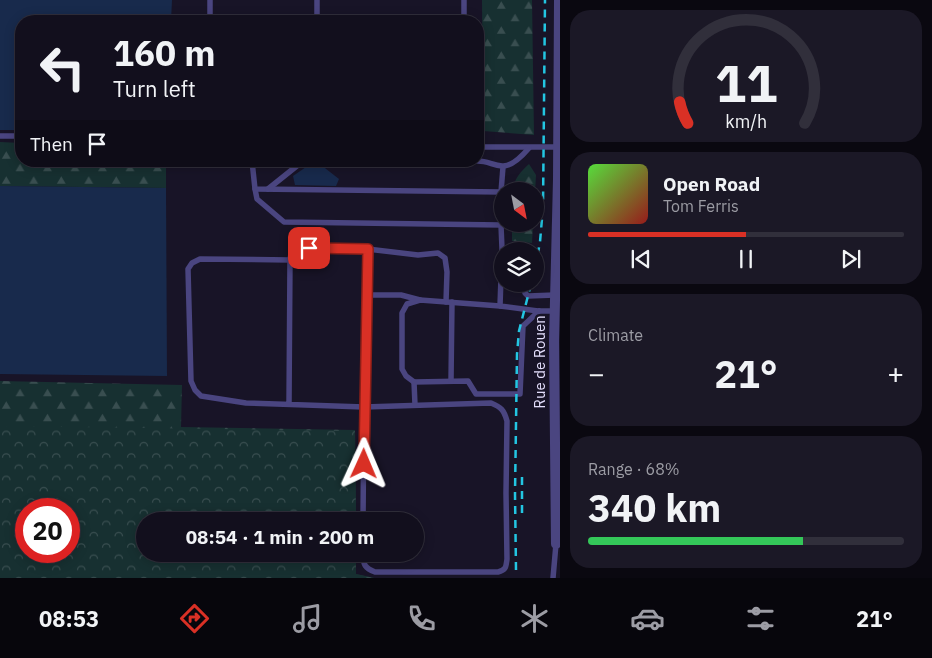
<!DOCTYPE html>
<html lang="en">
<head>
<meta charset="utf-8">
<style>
  :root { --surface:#120f1d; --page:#1b1826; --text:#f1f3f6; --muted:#9c9ca4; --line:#312f3b; --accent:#d93025 }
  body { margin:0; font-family:"IBM Plex Sans",sans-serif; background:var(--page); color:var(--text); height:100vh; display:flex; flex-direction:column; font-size:19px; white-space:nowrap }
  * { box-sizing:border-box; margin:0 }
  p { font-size:16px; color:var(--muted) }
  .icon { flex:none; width:28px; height:28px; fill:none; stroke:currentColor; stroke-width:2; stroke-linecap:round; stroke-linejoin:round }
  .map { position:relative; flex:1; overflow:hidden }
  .side { display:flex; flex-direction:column; gap:10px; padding:10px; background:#0a0810; width:372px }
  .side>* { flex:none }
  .guide { position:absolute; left:15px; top:15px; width:469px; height:152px; border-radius:20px; box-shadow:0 2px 12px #0003,0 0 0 1px var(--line); background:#120f1d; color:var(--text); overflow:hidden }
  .needle { width:32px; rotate:148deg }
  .buttons { position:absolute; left:494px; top:182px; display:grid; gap:10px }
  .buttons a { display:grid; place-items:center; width:50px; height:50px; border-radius:50%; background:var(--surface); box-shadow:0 2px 12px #0003,0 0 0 1px var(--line); font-size:25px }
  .speed { position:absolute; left:15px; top:498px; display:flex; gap:10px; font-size:25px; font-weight:700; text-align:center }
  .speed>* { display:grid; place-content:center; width:65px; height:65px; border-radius:50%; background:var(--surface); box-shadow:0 2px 12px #0003,0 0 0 1px var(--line); line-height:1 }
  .speed .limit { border:8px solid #d22; background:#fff; color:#111 }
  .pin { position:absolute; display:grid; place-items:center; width:42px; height:42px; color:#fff; margin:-21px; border-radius:10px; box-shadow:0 2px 8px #0006 }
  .me { position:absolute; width:55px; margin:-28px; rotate:1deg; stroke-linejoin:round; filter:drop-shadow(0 0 4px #0008) }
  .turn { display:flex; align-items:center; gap:18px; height:105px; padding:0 15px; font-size:22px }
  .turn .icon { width:65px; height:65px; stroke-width:2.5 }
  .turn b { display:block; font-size:35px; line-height:42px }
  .then { display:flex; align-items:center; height:48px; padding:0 15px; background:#0003; gap:10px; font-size:19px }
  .big { font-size:38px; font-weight:700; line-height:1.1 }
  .side .tile { flex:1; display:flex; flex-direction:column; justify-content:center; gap:8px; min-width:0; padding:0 18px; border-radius:20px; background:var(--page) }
  .side .dial { align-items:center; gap:0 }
  .dial svg { height:130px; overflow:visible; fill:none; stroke:var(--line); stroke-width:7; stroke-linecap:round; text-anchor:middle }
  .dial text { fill:var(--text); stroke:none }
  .song { display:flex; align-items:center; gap:15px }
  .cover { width:60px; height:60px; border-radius:8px; background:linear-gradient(135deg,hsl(110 70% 55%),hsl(0 70% 35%)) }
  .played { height:5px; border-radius:2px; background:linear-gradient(90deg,var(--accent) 50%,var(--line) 50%) }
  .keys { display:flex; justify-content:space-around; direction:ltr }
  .heat { display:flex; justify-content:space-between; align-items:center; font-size:28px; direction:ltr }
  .charge { height:8px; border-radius:4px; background:linear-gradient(90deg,#34c759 68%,var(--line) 0) }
  .trip { position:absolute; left:136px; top:512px; width:288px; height:50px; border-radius:25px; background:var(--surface); box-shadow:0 2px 12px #0003,0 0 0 1px var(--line); font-weight:700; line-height:50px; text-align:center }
  .menu { display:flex; height:80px; justify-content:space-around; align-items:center; background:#07060c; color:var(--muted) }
  .menu .icon { width:35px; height:35px }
  .menu .current { color:var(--accent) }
  .menu b { font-size:22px; color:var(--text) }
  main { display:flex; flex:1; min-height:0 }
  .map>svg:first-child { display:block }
  .forest { fill:url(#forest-firs); fill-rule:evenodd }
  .park { fill:url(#park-crowns); fill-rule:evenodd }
  .water { fill:#182a4c }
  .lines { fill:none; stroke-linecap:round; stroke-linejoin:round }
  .lane { stroke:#4a4580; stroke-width:5.5 }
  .street { stroke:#4a4580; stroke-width:10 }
  .rail { stroke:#23c6e2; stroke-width:2.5; stroke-dasharray:8 6; stroke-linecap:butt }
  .route-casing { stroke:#8d1f18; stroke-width:12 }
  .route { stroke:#d93025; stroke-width:9 }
  .labels { text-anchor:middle; stroke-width:5; stroke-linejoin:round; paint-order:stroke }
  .street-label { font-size:15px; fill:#e3defb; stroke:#181427 }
</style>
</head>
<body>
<main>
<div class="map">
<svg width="560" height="578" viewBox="0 0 560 578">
  <defs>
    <pattern id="forest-firs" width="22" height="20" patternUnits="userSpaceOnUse" patternTransform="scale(1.25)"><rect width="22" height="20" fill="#173031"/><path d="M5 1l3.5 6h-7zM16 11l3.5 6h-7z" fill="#394e50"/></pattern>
    <pattern id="park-crowns" width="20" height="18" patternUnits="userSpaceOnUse" patternTransform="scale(1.25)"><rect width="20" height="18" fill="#173031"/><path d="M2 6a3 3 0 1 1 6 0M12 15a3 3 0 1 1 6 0" fill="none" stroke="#394e50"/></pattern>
  </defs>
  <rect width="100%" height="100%" fill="#181427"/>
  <g class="forest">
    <path d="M482,0H532L534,135L483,131Z"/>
    <path d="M0,142L21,143V161H166V188L0,186Z"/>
    <path d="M529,164L536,175L535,193V191H513C513,180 521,171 529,164Z"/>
    <path d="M512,224H533L532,243L512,241Z"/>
    <path d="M0,381L182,385L181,427L355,430L356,521H145V554H356V574L374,578H0ZM26,509H69V551H26Z"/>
  </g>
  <path class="park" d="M0,426L355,431L356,521H145V554H356V574L374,578H0ZM26,509H69V551H26Z"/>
  <g class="water">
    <path d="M0,0H172L171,21H21V130H0Z"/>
    <path d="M317,164L321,165L339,179L336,186L295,185L293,176L309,165Z"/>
    <path d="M0,186L166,188L167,376L0,374Z"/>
  </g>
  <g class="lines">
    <g class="lane">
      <path d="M210,21V0"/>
      <path d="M317,21V0"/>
      <path d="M464,21V0"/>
      <path d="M0,136H21"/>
      <path d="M478,147H558"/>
      <path d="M252,161L255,189L501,192V225L502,249L500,306L538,311H555"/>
      <path d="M478,161C487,161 493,165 502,166C512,167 523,155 529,148"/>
      <path d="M255,189L257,199L284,222L501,225"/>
      <path d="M268,189L303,161"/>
      <path d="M501,192L503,167"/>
      <path d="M290,260L292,247L359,248L418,255L438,253L445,258L447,272L446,302"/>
      <path d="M525,284V293L528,296L555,295"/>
      <path d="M367,295H401L420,300"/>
      <path d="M500,306L420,300L407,304L402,313V369L406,376L414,382L468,381L476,394H520L523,326L539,311"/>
      <path d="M451,381L452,302"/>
      <path d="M414,382L415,405"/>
      <path d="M289,404L290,260L200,259L192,263L188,269L191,381L195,390L201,396L246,403L364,407L368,249"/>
      <path d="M363,554C363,565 365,568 375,572H498C506,570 506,567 507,559L506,493L507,421C504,410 501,407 491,403L364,407L363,521"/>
      <path d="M553,578L556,544"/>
    </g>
    <path class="street" d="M556,544L554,341L558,179L559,0"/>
    <g class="rail">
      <path d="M535,269L540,242L543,207L545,0"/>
      <path d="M522,513V471"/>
      <path d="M516,570L515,494L517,354L519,331L531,284"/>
    </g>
  </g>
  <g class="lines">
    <defs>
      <path id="route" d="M309,248L368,249L364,464"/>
    </defs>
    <use href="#route" class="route-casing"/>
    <use href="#route" class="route"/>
  </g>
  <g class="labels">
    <g class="street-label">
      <text transform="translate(540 362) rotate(-90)" y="5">Rue de Rouen</text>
    </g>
  </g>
</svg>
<div class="buttons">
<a><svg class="needle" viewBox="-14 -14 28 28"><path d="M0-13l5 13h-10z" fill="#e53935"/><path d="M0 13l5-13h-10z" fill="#9c9ca4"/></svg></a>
<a><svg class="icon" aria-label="layers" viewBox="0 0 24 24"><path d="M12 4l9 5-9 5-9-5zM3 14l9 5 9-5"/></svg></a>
</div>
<div class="speed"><div class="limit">20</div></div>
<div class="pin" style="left:309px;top:248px;background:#d93025"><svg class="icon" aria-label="arrive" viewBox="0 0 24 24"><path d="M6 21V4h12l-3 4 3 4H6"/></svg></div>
<svg class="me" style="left:364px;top:464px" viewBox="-20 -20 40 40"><path d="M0-17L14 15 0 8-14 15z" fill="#d93025" stroke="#fff" stroke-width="4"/></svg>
<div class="trip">08:54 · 1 min · 200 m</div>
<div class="guide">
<div class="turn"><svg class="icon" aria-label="left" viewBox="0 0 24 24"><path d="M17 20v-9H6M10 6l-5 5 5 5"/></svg><div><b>160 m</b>Turn left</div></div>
<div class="then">Then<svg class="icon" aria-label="arrive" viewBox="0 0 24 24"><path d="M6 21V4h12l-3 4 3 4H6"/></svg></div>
</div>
</div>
<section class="side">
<div class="tile dial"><svg viewBox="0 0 100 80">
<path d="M14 69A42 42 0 1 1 86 69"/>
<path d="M14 69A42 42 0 0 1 9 56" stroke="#d93025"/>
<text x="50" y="56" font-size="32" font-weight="700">11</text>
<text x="50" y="72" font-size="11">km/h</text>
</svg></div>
<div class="tile">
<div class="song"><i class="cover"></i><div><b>Open Road</b><p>Tom Ferris</p></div></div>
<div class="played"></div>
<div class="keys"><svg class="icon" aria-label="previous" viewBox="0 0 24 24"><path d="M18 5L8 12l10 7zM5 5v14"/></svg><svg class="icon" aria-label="pause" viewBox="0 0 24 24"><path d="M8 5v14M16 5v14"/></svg><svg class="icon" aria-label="next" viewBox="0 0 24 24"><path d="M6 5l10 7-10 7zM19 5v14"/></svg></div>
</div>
<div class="tile"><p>Climate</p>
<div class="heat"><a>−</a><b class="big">21°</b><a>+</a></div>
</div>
<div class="tile"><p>Range · 68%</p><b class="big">340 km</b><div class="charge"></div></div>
</section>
</main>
<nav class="menu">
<b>08:53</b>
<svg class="icon current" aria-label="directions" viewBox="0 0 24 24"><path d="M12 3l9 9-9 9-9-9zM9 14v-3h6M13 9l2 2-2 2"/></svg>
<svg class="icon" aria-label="music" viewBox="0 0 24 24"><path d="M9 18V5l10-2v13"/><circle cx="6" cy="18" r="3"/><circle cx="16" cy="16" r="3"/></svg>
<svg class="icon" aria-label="phone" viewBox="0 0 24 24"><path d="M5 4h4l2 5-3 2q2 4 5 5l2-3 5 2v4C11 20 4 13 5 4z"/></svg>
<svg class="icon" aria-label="climate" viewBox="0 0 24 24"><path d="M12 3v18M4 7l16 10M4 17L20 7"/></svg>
<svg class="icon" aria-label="car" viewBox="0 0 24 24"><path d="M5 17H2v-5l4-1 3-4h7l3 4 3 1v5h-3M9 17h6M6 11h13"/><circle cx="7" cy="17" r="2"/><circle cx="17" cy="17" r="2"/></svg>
<svg class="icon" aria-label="filters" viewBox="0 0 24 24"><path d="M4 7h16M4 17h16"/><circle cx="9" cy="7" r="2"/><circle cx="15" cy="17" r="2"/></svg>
<b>21°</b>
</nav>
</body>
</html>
